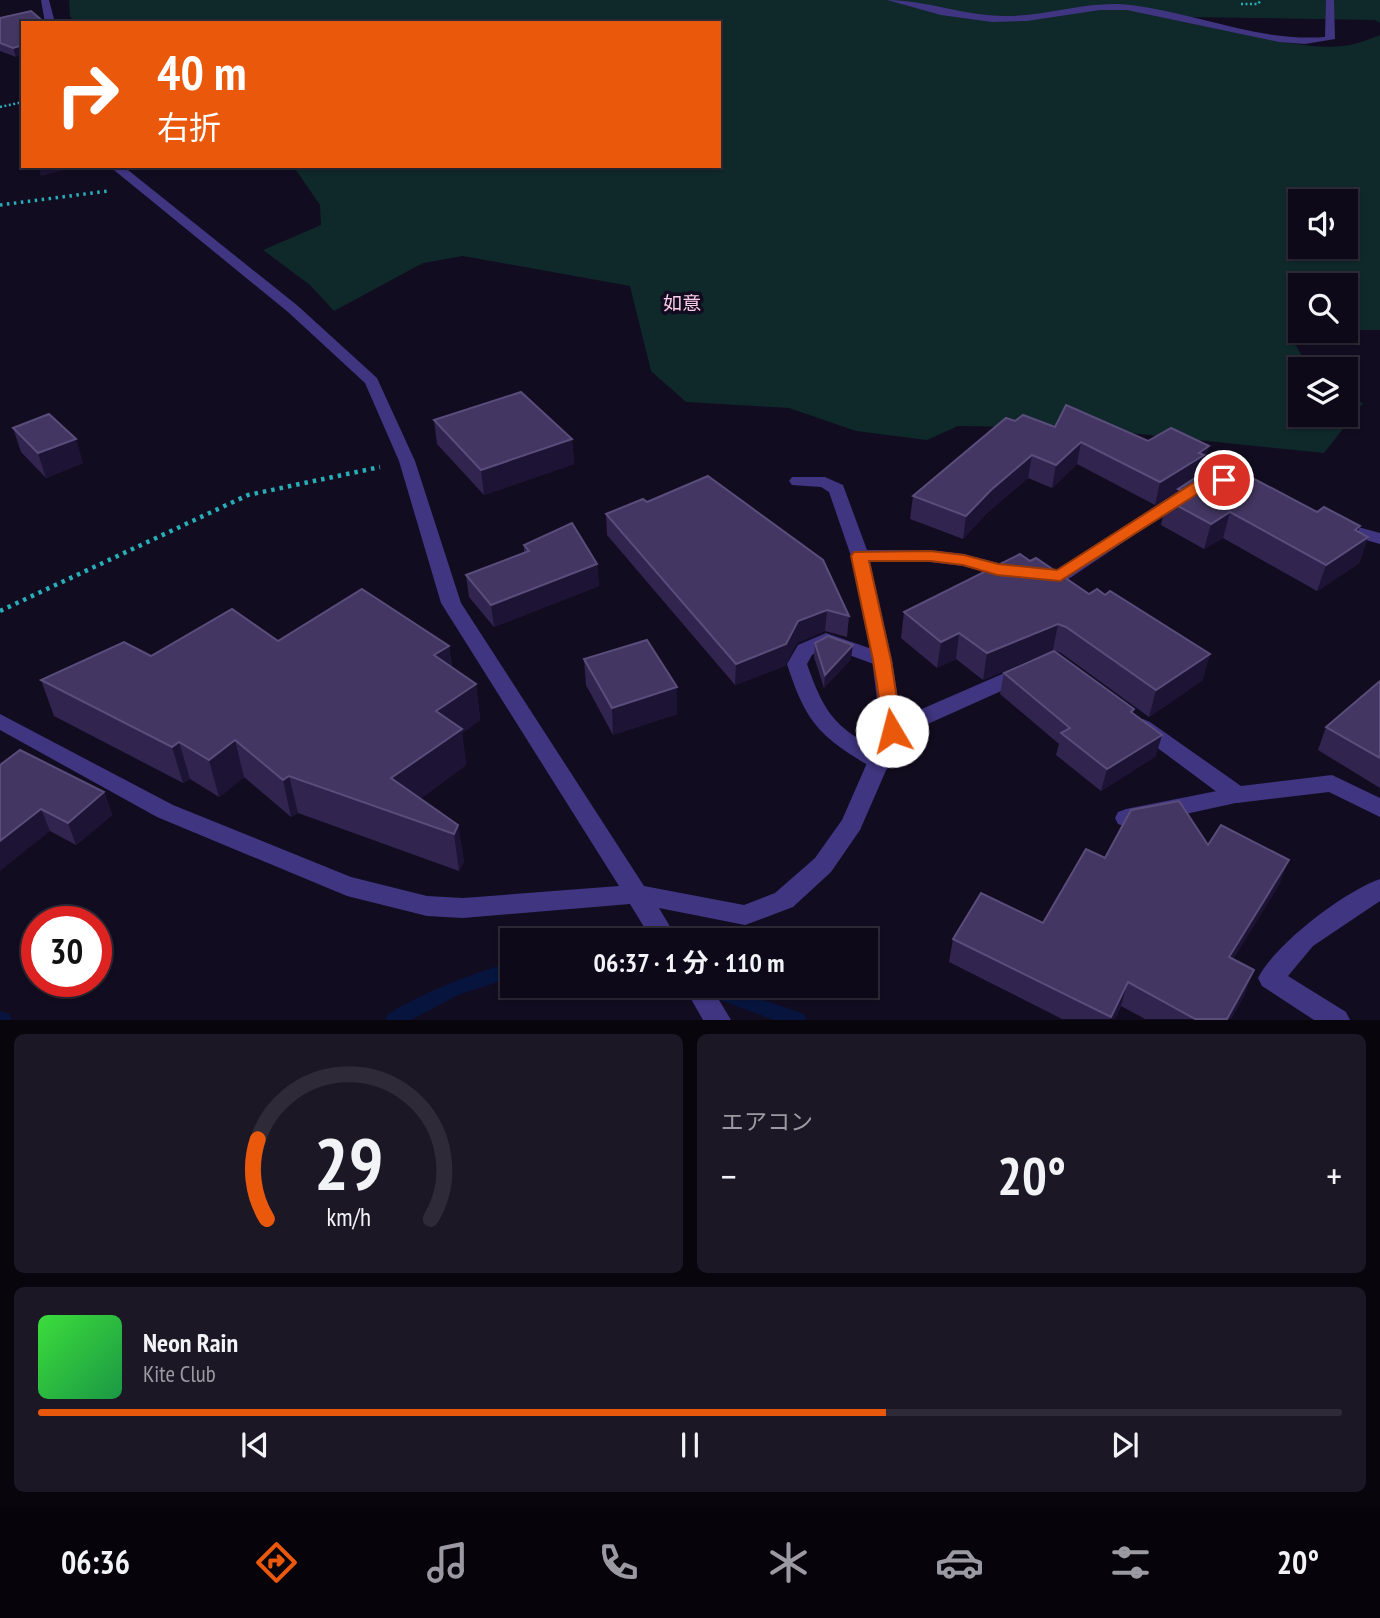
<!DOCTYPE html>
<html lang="ja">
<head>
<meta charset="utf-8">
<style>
  :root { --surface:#0e0918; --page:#1c1725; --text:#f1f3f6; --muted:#9b9aa2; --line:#2e2a37; --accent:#ea580c }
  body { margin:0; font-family:"PT Sans Narrow","Noto Sans JP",sans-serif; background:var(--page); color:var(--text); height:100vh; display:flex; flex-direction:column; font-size:26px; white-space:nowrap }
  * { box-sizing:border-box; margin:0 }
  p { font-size:23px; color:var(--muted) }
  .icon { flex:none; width:38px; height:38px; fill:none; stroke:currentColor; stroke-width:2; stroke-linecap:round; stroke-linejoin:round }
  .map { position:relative; height:1020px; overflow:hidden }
  .side { display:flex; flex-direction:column; gap:14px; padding:14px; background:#08050d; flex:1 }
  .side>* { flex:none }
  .guide { position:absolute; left:21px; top:21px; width:700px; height:147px; border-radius:0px; box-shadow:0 2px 5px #0004,0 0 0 2px var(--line); background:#ea580c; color:#fff; overflow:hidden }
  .fabs { position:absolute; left:1288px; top:189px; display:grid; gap:14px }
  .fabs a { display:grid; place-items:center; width:70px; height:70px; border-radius:0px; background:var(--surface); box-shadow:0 2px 5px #0004,0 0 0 2px var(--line); font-size:35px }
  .speed { position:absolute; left:21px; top:906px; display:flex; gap:14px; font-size:35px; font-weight:700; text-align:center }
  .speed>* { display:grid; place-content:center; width:91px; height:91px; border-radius:50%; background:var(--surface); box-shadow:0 2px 5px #0004,0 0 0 2px var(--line); line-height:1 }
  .speed .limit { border:10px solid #d22; background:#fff; color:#111 }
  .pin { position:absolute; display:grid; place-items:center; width:60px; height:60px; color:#fff; margin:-30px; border:4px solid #fff; border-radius:50%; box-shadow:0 2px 7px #0007 }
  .me { position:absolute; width:77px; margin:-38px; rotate:352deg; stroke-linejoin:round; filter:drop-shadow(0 0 5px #0008) }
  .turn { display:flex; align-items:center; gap:24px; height:147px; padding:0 21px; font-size:32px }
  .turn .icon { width:91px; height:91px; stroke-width:2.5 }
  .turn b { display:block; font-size:49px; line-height:60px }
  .big { font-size:52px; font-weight:700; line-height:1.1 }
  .side .widget { flex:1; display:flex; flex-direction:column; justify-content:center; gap:10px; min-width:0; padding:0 24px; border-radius:10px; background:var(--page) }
  .side .dial { align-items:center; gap:0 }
  .dial svg { height:182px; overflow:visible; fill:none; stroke:var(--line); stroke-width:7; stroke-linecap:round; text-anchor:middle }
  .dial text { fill:var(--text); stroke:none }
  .song { display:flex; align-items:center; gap:21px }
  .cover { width:84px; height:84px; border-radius:10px; background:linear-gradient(135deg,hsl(120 70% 55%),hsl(140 70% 35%)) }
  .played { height:7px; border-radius:4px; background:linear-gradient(90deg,var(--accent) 65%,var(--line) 65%) }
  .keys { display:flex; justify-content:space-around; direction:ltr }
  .heat { display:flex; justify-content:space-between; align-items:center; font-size:38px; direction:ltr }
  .side .tiles { flex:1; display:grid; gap:14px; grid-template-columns:1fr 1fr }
  .widget:last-child { grid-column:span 2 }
  .trip { position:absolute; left:500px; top:928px; width:378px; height:70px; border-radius:0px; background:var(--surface); box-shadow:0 2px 5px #0004,0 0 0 2px var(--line); font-weight:700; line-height:70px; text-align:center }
  .tabs { display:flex; height:112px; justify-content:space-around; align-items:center; background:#06040a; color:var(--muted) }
  .tabs .icon { width:49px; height:49px }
  .tabs .on { color:var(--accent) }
  .tabs b { font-size:32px; color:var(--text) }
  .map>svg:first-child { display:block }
  .green { fill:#0f282a; fill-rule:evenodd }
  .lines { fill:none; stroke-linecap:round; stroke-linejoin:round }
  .stream { fill:#07153e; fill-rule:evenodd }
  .path-far2 { stroke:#28aeb6; stroke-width:2.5; stroke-dasharray:2 2.5; stroke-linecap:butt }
  .path-far1 { stroke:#28aeb6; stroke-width:3.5; stroke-dasharray:2.5 4.5; stroke-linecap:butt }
  .path { stroke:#28aeb6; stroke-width:4.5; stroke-dasharray:3.5 5; stroke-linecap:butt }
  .service { fill:#403581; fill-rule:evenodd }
  .minor { fill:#403581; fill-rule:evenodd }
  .wall { fill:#31244f }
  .shaded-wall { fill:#1d1334 }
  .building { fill:#433662; stroke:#5a4d7b; stroke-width:2 }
  .route { fill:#ea580c; stroke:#983908; stroke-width:2 }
  .labels { text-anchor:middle; stroke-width:7; stroke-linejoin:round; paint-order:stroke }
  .far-quarter-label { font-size:19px; fill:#ffcde7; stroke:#120c20 }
</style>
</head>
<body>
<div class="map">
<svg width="1380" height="1020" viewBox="0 0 1380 1020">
  <rect width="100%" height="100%" fill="#120c20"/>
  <path class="green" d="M69,0H1380V23L1375,20L1186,17C1230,29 1309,55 1354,44C1363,42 1371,38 1380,35V330H1346V285H1300V328L1287,329L1309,369H1300V415H1346V396L1363,403L1324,453L1082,428L958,426L927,440L856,431L789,408L686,402L651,371L630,286L463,256L423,263L334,311L310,285L263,250L321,225L320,205L296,170L286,166H719V23H75L70,16ZM1300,201H1346V247H1300Z"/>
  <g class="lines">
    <g class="stream">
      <path d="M513,962V977L458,995L411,1020H385L388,1014C427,991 469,974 513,962Z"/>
      <path d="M689,985H721L804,1014L807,1020H774L692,990Z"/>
      <path d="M0,1011L9,1014L12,1020H0Z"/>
    </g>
    <g class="path-far2">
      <path d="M1241,4H1258L1261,0"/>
      <path d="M0,107L23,102"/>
    </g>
    <path class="path-far1" d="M0,205L108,191"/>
    <path class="path" d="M0,611L248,495L380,467"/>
    <g class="service">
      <path d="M826,633L889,655L892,660L889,665L882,667L827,647L812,655L807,664C826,719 838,729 889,756L892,762L889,768L881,770L873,768C820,737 806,723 787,664L798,645Z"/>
      <path d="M1237,787L1245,789L1248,795L1245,801L1126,827L1118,824L1115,818L1118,812L1126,809Z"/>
      <path d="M1380,879V901L1313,946L1288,976L1346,1012L1350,1020H1314L1262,986L1258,978C1275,944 1345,891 1380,879Z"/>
    </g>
    <g class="minor">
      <path d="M41,0H49L55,23H45Z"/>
      <path d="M887,0C927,0 967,17 1008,16C1049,16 1089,0 1131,5C1197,13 1258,42 1325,37L1326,0H1334L1335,39L1305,44L1279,42L1127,10H1100L1027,21L992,22L941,15Z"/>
      <path d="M109,166H123L298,306L377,378L415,461L461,603L644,886L744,905L775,893L815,858L842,820L881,731L872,660L851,556L829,492L821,487L792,485L789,481L792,477H825L843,485L867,550H930L964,554L998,563L1057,570L1179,491H1191L1194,495L1067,580L1060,582L997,575L963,566L930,562H870L892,660L901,718L1016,668H1030L1033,673L1030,678L901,736L860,830L831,872L793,907L745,925L659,908L678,940H652L630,904L463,918L427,916L347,896L157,817L0,730V714L173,805L351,877L427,896L463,898L619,886L441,603L399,461L365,383L288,312Z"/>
      <path d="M1336,521L1380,533V544L1330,530L1327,526Z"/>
      <path d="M1143,719L1150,722L1241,786L1332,775L1380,798V817L1329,792L1237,803L1229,801L1136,732L1132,727L1136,722Z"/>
      <path d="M683,985H710L731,1020H703Z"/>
    </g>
  </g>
  <g class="wall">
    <path d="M0,18L45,23L16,57L0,51Z"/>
    <path d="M434,420L572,439L574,464L484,495L437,444Z"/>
    <path d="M1015,421L1055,427L1204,469L1200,471L1199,476L1360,526L1358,532L1368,537L1359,563L1317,591L1223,538L1204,549L1161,525L1167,500L1177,495L1178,491L1155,505L1077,464L1052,488L1028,478L987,513L963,539L910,519L913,496Z"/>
    <path d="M13,428L83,463L46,478L21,452Z"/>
    <path d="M647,502L849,616L847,637L825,631L797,643L785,666L735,685L607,535L606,514Z"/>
    <path d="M524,545L597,564L599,586L494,627L469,597L466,575L524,552Z"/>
    <path d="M1030,561L1089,594L1203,680L1149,717L1061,653L1053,650L983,680L956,659L937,668L901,638L904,612Z"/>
    <path d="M278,641L449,646L452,667L476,684L480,720L462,733L466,765L420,799L458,825L464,862L459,871L298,813L291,817L244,777L219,797L190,779L183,783L54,716L41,680L151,656Z"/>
    <path d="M815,643L851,659L824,688L814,657Z"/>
    <path d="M584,659L677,714L613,735L586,685Z"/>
    <path d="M1004,673L1133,714L1156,756L1101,791L1056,755L1059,744L1000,694Z"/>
    <path d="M1380,681V788L1318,750L1326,727Z"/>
    <path d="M0,765L104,792L112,815L76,845L50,831Z"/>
    <path d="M1208,845L1280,883L1233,959L1245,994L1231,1019H1145L1121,1006L1115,1019H1062L949,962L953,939L1043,923Z"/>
  </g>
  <g class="shaded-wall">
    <path d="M23,45V54L16,57L13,48Z"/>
    <path d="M38,166H80L41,176Z"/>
    <path d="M76,439L83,463L46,478L38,453Z"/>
    <path d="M572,439L574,464L484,495L481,470Z"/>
    <path d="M1081,442L1077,464L1052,488L1056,465Z"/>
    <path d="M1209,446L1204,469L1200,471L1199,478L1178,489V491L1155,505L1160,482Z"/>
    <path d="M1032,455L1028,478L987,513L963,539L966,516L991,490Z"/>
    <path d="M1230,512L1223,538L1204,549L1211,524Z"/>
    <path d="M1360,526L1353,547L1368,537L1359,563L1317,591L1326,565L1355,530Z"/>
    <path d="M597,564L599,586L494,627L491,605Z"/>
    <path d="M827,610L825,631L797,643L785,666L735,685L736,664L798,621Z"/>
    <path d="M1058,624L1053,650L983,680L987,653Z"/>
    <path d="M959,633L956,659L937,668L941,642Z"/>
    <path d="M853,645L851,659L824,688L825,675Z"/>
    <path d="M449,646L453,681L434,655Z"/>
    <path d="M1210,654L1203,680L1149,717L1156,690Z"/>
    <path d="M476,684L480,720L462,733L466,765L398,815L391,778L436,711Z"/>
    <path d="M677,687V714L613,735L612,708Z"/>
    <path d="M1162,735L1156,756L1101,791L1107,769Z"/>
    <path d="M235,740L244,777L219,797L209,760Z"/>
    <path d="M179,742L190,779L183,783L172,747Z"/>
    <path d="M289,776L298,813L291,817L283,780Z"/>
    <path d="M104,792L112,815L76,845L68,823Z"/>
    <path d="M41,809L50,831L0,871V841Z"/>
    <path d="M458,825L464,862L459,871L454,834Z"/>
    <path d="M1289,860L1280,883L1220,981L1229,957Z"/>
    <path d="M1254,970L1245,994L1231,1019H1227Z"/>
    <path d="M1128,982L1121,1006L1115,1019H1110Z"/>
  </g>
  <g class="building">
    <path d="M31,11L45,23H23V45L13,48L0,43V18Z"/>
    <path d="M521,392L572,439L481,470L434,420Z"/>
    <path d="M1066,405L1148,441L1171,428L1209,446L1199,453L1204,455L1160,482L1081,442L1056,465L1032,455L991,490L966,516L913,496L1006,418L1015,421L1023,415L1055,427Z"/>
    <path d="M49,414L76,439L38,453L13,428Z"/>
    <path d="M1224,463L1317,512L1324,507L1360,526L1355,530L1368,537L1326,565L1230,512L1211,524L1167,500L1183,491L1178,489L1217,464Z"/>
    <path d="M708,476L823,560L849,616L827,610L798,621L786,644L736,664L606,514L643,499L647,502Z"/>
    <path d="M572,523L597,564L491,605L466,575L529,551L524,545Z"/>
    <path d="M1020,554L1030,561L1036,558L1089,594L1097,589L1105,595L1110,591L1210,654L1156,690L1066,627L1058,624L987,653L959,633L941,642L904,612Z"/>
    <path d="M362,589L449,646L434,655L476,684L436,711L462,729L391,778L458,825L454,834L289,776L283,780L235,740L209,760L179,742L172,747L41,680L124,642L151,656L232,609L278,641Z"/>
    <path d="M828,636L853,645L825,675L815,643Z"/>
    <path d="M647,640L677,687L612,708L584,659Z"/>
    <path d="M1054,651L1134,709L1131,712L1162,735L1107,769L1061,733L1070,728L1004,673Z"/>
    <path d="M1380,681V758L1326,727Z"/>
    <path d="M20,750L104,792L68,823L41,809L0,841V765Z"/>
    <path d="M1179,801L1208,845L1221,825L1289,860L1229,957L1254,970L1227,1019H1195L1128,982L1111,1017L953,939L981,893L1043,923L1086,849L1105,858L1131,810Z"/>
  </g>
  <path class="route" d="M1224,476L1230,477L1232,480L1230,483L1210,486L1060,581L997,575L963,565L930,561H869L891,660L902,731L899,736H885L873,660L851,556L854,552L930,551L964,555L998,564L1057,570L1201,478Z"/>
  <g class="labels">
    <g class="far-quarter-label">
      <text x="682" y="310">如意</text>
    </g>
  </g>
</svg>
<div class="fabs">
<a><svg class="icon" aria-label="sound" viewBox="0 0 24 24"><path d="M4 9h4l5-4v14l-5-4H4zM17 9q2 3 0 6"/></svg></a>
<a><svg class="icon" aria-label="search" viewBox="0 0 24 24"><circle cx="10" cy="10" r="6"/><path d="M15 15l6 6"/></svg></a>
<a><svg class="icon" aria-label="layers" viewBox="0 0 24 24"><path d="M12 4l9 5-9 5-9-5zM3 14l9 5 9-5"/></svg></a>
</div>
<div class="speed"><div class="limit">30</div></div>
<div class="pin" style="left:1224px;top:480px;background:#d93025"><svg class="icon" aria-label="arrive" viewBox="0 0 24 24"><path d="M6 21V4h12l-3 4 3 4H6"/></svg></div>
<svg class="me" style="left:892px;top:731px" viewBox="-20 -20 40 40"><circle r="19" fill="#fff"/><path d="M0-13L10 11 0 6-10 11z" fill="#ea580c"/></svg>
<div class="trip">06:37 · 1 分 · 110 m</div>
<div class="guide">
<div class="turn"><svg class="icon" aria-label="right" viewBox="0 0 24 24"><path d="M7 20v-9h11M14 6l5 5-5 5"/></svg><div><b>40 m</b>右折</div></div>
</div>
</div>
<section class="side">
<div class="tiles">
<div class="widget dial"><svg viewBox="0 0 100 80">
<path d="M14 69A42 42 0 1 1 86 69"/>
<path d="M14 69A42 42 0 0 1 10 34" stroke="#ea580c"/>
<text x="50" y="56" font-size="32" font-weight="700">29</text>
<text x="50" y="72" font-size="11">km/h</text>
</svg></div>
<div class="widget"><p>エアコン</p>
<div class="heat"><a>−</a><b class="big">20°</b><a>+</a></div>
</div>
<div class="widget">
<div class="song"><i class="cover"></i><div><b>Neon Rain</b><p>Kite Club</p></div></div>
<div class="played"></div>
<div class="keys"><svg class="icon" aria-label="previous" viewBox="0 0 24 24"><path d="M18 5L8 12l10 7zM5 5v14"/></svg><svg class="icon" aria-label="pause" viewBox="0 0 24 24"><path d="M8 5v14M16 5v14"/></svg><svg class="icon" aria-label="next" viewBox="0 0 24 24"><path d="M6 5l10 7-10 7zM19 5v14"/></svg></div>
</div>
</div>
</section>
<nav class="tabs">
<b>06:36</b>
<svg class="icon on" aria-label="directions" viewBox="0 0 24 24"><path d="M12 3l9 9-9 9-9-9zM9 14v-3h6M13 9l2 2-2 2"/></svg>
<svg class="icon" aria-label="music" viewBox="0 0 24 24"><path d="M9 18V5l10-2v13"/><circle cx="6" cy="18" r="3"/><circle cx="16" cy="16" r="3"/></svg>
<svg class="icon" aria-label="phone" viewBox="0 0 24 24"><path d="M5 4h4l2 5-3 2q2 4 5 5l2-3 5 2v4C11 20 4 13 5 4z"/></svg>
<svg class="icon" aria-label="climate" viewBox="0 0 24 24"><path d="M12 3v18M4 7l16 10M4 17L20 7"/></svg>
<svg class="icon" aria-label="car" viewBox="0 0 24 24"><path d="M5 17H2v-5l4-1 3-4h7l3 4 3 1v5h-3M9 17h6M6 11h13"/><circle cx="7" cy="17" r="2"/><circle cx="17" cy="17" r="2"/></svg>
<svg class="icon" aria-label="filters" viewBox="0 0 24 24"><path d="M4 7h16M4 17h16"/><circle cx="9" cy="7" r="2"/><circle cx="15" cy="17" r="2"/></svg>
<b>20°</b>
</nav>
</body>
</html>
